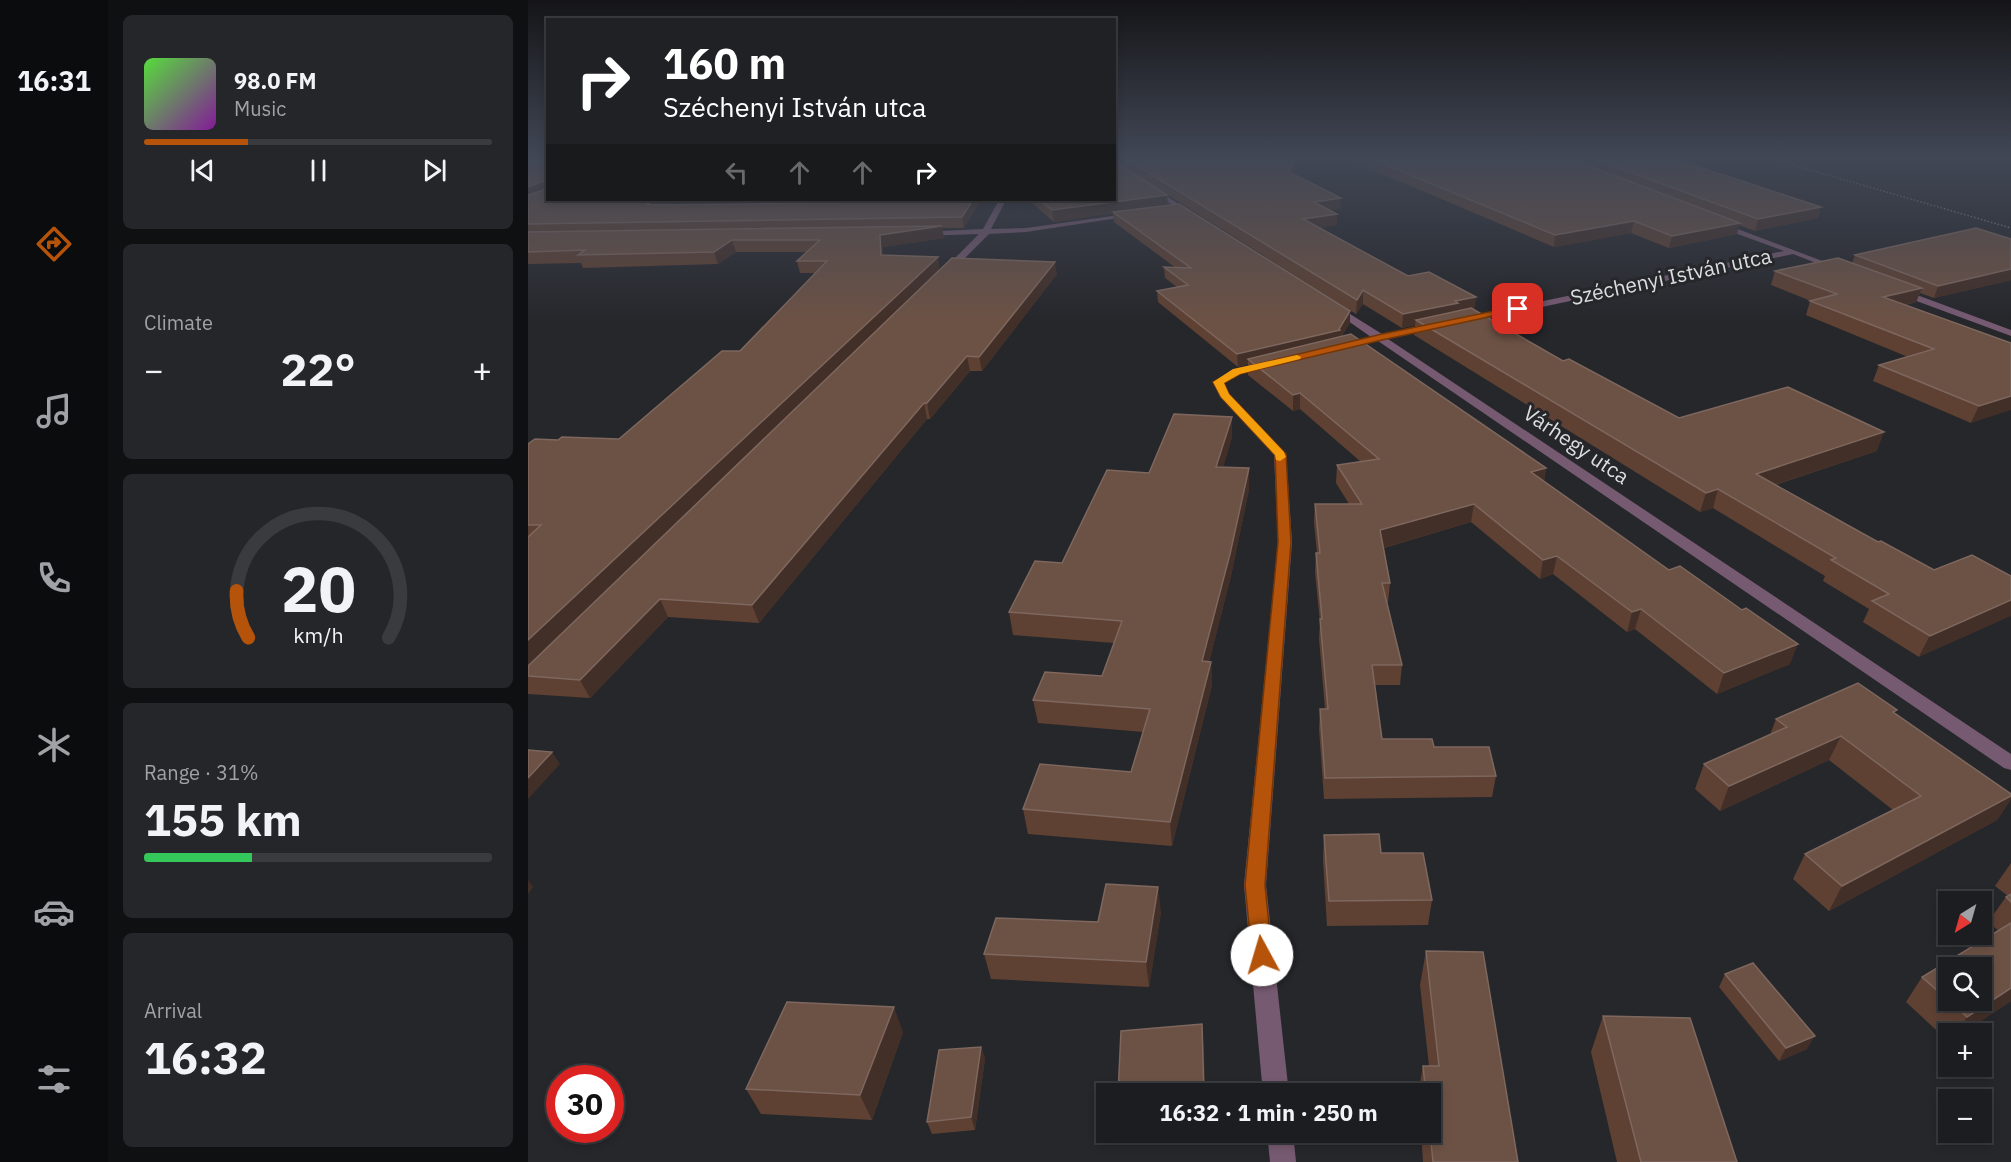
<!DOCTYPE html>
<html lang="en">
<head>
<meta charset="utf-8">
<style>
  :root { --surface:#1c1d20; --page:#252629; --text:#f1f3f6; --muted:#a0a2a5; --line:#3a3b3e; --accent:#b45309 }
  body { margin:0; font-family:"IBM Plex Sans",sans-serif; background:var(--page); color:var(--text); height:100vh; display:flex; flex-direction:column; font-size:22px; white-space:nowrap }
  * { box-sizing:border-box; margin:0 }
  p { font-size:20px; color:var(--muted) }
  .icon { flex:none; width:33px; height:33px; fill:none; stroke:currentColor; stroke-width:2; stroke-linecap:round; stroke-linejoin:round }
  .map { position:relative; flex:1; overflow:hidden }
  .sheet { display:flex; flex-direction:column; gap:15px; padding:15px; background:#0f1012; width:420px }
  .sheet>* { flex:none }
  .banner { position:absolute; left:18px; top:18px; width:570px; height:183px; border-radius:0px; box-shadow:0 3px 9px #0003,0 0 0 2px var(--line); background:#202124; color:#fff; overflow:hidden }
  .needle { width:39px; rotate:217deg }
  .controls { position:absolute; left:1410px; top:891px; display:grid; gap:12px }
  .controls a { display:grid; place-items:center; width:54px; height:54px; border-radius:0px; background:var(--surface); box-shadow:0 3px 9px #0003,0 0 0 2px var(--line); font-size:30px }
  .speed { position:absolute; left:18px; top:1065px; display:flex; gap:12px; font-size:30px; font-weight:700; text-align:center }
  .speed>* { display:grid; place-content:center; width:78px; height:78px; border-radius:50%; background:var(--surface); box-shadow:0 3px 9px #0003,0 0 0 2px var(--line); line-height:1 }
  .speed .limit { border:9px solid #d22; background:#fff; color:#111 }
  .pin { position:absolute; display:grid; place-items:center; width:51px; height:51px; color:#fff; margin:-26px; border-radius:12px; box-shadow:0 3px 9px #0006 }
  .me { position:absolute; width:66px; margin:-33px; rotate:354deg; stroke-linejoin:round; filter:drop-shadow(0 0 4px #0008) }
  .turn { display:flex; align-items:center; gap:21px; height:126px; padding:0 18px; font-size:27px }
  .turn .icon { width:78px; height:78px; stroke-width:2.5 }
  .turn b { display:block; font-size:42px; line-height:51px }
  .lanes { display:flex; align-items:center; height:57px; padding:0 18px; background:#0003; justify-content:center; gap:30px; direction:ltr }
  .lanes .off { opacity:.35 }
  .big { font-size:45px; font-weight:700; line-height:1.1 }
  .sheet .tile { flex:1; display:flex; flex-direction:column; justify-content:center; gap:9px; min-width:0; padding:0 21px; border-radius:9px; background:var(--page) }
  .sheet .dial { align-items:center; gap:0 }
  .dial svg { height:156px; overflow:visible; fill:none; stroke:var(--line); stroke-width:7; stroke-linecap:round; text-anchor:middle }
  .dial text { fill:var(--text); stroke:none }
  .song { display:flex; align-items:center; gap:18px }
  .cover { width:72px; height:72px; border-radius:9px; background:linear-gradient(135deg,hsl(110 70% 55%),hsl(290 70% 35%)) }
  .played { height:6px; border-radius:3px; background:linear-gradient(90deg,var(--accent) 30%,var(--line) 30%) }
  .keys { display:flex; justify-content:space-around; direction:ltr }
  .heat { display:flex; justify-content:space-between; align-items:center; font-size:33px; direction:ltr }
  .charge { height:9px; border-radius:4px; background:linear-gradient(90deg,#34c759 31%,var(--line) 0) }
  .trip { position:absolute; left:568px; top:1083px; width:345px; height:60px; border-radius:0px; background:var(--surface); box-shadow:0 3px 9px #0003,0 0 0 2px var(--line); font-weight:700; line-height:60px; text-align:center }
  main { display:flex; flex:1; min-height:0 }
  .dock { display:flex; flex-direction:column; width:108px; justify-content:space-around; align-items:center; background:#0b0c0d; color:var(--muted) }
  .dock .icon { width:42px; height:42px }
  .dock .active { color:var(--accent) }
  .dock b { font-size:27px; color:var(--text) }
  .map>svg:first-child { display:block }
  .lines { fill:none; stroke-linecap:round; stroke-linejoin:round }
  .path { stroke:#828386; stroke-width:1.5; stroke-dasharray:1.5 2; stroke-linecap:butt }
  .street { fill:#765a71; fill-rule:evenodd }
  .wall { fill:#5e4133 }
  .shaded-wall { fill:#422f28 }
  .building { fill:#6c5245; stroke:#7e675e; stroke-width:1.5 }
  .route { fill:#b45309; stroke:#753606; stroke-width:1.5 }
  .slow { fill:#f59e0b }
  .labels { text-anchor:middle; stroke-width:6; stroke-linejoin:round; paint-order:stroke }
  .street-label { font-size:21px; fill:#dcdddf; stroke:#26272b }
</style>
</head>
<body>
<main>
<nav class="dock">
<b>16:31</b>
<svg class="icon active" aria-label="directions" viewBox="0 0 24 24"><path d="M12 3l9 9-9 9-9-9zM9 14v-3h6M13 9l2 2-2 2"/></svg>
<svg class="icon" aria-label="music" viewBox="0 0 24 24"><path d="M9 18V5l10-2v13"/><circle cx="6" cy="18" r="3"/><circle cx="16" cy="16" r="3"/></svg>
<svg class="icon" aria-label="phone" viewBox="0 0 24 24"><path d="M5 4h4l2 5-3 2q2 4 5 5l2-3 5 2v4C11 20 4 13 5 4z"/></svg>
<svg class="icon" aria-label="climate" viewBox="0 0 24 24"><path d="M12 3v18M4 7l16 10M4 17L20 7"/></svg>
<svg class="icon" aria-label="car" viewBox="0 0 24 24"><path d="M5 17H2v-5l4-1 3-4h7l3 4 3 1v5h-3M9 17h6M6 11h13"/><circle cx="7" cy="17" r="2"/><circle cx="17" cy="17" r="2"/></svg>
<svg class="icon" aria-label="filters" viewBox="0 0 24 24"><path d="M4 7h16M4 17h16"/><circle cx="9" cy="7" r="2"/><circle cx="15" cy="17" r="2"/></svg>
</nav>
<section class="sheet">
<div class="tile">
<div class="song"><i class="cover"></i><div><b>98.0 FM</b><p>Music</p></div></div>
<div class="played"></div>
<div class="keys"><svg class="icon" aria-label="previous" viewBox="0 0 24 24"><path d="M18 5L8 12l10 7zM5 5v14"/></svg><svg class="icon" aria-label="pause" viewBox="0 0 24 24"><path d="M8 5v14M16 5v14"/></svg><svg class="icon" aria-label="next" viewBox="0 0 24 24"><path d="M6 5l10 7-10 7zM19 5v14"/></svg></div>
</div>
<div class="tile"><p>Climate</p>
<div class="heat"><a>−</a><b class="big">22°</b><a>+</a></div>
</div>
<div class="tile dial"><svg viewBox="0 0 100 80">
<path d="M14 69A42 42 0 1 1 86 69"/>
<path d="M14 69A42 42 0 0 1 8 45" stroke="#b45309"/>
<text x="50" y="56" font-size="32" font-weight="700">20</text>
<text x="50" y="72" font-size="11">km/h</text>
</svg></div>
<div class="tile"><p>Range · 31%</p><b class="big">155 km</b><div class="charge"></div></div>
<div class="tile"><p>Arrival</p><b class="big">16:32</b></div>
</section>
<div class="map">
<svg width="1483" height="1162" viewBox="0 0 1483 1162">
  <rect width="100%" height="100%" fill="#26272b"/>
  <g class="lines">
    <path class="path" d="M1241,158L1483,228"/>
    <g class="street">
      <path d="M620,187H624L667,214L660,216L620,189Z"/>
      <path d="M471,200H478L463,229L498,228L606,213L610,215L498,232L461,234L421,274H415V270L451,234L394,236H391V232L455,229Z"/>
      <path d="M1191,222L1313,268L1306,270L1265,254L938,323L933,320L938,317L1256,251L1188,226L1187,224Z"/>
      <path d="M1367,289H1373L1483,330V336L1367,293Z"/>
      <path d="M806,304L854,334L909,324V328L860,339L1483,754V770L1476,768L850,341L811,348V344L843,337L803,309L801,307Z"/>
      <path d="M739,361L743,362V366L713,374L696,383L701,394L758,454L764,542L738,885L761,1094H735L716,885L750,542L746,455L692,397L685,382L705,370Z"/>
      <path d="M739,1132H765L768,1162H742Z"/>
    </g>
  </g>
  <g class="wall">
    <path d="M0,158H20V200H148L139,205L310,203L313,200H470L467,203H451L436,228H414L416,238L355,247V255L412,270L529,274L454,371H442L402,419H399L231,623L140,617L62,698L0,694V444L30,440L91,439L212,351L287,273H272L269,261L278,252H208L190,264L55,268L53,263L0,264Z"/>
    <path d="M586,158H772L765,174L813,198V209L802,210L809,225L791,228L880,276L948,297L946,310L1035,361L1151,418L1349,451L1247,485L1350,542L1406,570L1444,555L1391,657L1335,622L1341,609L1295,581L1297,576L1185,508L1172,512L886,335L887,325L874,328L835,304L828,314L586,161Z"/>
    <path d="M817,158H1144L1293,207L1290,218L1227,231L1211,225L1209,234L1141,248L1103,233L1026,247Z"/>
    <path d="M639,195L640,205L822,323L813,337L1018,468L1016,481L1262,664L1189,694L1107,629L1099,632L1025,574L1012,579L943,522L856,548L862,583L860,602H858L874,665L872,685H847L854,739L906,747L968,776L964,797L796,799L791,729L792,709H797L791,639L792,622L787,572L788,553H789L786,522L787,504H821L808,483L809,465L833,462L772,409L765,411L720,375V364L710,367L630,302L629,291L649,287L637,278L636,267L648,268L586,222L585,213L526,222L504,203H479L478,200H586Z"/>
    <path d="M1483,239V280L1406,298L1392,293L1388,302L1378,305L1483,343L1443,423L1345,381L1351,365L1380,357L1278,315L1282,301H1283L1243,285L1247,271L1324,263L1327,255Z"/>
    <path d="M704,437L695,467L721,468V489L703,576L681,662H683L684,685L644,846L500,834L495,809L603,772L615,732L510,723L505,700L574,676L586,643L485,635L481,612L534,563L621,473Z"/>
    <path d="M1367,713L1483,794V799L1469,820L1301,911L1265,879L1277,854L1365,810L1301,760L1192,811L1167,789L1176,764L1242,735L1248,719Z"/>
    <path d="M796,835L853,853L904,900L900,925L799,926L795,860Z"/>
    <path d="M1483,863V1001L1433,1034H1420V1041L1378,1002L1394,977L1471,931L1460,922L1478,897L1480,896L1467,886Z"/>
    <path d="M633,912L621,987L463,979L456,954L570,922Z"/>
    <path d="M898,951L990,1162H895L893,1132H903V1094H890L895,1066H901L892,985Z"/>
    <path d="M1197,974L1279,1049L1251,1061L1191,987Z"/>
    <path d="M1075,1016L1209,1162H1089L1063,1052Z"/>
    <path d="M375,1032L344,1120L233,1114L218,1089Z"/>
    <path d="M453,1047L457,1059L447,1130L404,1134L399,1122Z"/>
    <path d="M592,1132H679V1133L594,1141Z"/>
  </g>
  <g class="shaded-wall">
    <path d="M767,158H772L761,183V172Z"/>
    <path d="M15,181L19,192L0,199V187Z"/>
    <path d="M639,195L640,206L526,222L524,210Z"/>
    <path d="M813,198V209L785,213L786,202Z"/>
    <path d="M127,200H148L122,217L118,205Z"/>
    <path d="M445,200H451V203L436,228L434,217Z"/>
    <path d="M1293,207L1290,218L1227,231L1230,219Z"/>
    <path d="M809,214V225L775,231V219Z"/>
    <path d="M1106,221L1103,233L1026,247L1027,235Z"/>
    <path d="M1212,223L1209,234L1141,248L1144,236Z"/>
    <path d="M414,226L416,238L355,247L356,268L353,255L352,235Z"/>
    <path d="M204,240L208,252L190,264L186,252Z"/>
    <path d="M410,257L412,270L0,669V640Z"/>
    <path d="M527,262L529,274L454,371L451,357Z"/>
    <path d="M1483,269V280L1406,298L1410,286Z"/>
    <path d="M1394,288L1388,302L1350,311L1355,297Z"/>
    <path d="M835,290V304L828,314L829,300Z"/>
    <path d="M948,297L946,310L888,320L887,325L874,328L875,314Z"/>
    <path d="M822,311V323L812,338L720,359V364L710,367L709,354L811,329Z"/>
    <path d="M439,356L442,371L402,419L399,403Z"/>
    <path d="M772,393V409L765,411V395Z"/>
    <path d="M1483,396V410L1443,423L1451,406Z"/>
    <path d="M396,403L399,419L231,623L224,605Z"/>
    <path d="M704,417V437L689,487L688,467Z"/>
    <path d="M1356,432L1349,451L1221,493L1228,474Z"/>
    <path d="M721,468V489L703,576L675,685L674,661Z"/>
    <path d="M1018,468L1015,486L1003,472Z"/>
    <path d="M1190,489L1185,508L1172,512L1178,493Z"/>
    <path d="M946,504L943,522L851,549L852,530Z"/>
    <path d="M1029,556L1025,574L1012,579L1015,560Z"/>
    <path d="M132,599L140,617L62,698L52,680Z"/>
    <path d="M1483,600V616L1391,657L1402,636Z"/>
    <path d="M1113,609L1107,629L1099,632L1104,612Z"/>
    <path d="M1270,644L1262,664L1189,694L1196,673Z"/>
    <path d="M683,662L684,685L644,846L642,822Z"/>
    <path d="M1313,736L1301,760L1192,811L1201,786Z"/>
    <path d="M24,752L32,764L0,799V778Z"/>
    <path d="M1483,796V799L1469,820L1301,911L1314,886Z"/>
    <path d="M0,880L5,887L0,894Z"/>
    <path d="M630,887L633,912L621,987L618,962Z"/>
    <path d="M1483,988V1001L1433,1034H1427L1439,1017Z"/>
    <path d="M366,1007L375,1032L344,1120L332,1095Z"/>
    <path d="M674,1024L676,1049L677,1094H676Z"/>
    <path d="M1287,1036L1279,1049L1251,1061L1258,1048Z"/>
    <path d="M453,1047L457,1059L447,1130L443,1117Z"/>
  </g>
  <g class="building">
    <path d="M0,158H20V200H127L118,205L310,203L313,200H445L434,217L0,224V195L16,190L18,183L15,181L0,187Z"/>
    <path d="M596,158H767L761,172L813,198L786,202L809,214L775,219L880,276L901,272L948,297L927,301L930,303L875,314L835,290L829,300Z"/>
    <path d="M841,158H1040L1212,223L1144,236L1106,221L1027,235Z"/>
    <path d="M1063,158H1144L1293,207L1230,219Z"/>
    <path d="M586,161L639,195L524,210L511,200H586Z"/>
    <path d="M651,204L822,311L811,329L812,330L709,354L629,291L660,285L636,267L663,268L585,212Z"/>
    <path d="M414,226L352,235L353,255L410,257L0,640V537L13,525H0V444L7,439L30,440L34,437L91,439L194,351H212L299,261H269L292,240H204L186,252L50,255L57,250L0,252V232Z"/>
    <path d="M1448,228L1483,239V269L1410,286L1327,255Z"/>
    <path d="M424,258L527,262L451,357L439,356L399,403H396L224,605L132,599L52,680L0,676V666Z"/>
    <path d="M1310,258L1394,288L1355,297L1483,343V396L1451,406L1351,365L1406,349L1282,301L1309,294L1247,271Z"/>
    <path d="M943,308L1035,361L1041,359L1151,418L1260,387L1356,432L1228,474L1350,542L1353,541L1406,570L1444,555L1483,576V600L1402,636L1344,601L1361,594L1303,560L1308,558L1190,489L1178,493L888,320Z"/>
    <path d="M823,334L1018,468L1003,472L1141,570L1152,566L1214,610L1218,608L1270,644L1196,673L1113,609L1104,612L1029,556L1015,560L946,504L852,530L862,583H854L874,665H844L854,739H904L906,747H961L968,776L797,778L792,709H800L792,619H794L788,553H792L787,504H834L809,465L851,459L772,393L765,395L720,359Z"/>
    <path d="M646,414L704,417L688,467L721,468L702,554L674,661L683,662L642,822L495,809L512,764L603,772L622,709L505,700L517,672L574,676L594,621L481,612L507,561L534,563L579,470L621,473Z"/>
    <path d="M1330,683L1369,710L1365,712L1483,794V796L1314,886L1277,854L1393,796L1313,736L1201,786L1176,764L1259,727L1248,719Z"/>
    <path d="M0,750L24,752L0,778Z"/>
    <path d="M851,834L853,853H895L904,900L801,901L796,835Z"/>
    <path d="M578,884L630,887L618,962L456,954L468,918L570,922Z"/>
    <path d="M1483,894V902L1478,897Z"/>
    <path d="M1483,923V988L1439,1017L1421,1000H1454V968H1420V1000L1394,977Z"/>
    <path d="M898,951L955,952L990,1162H905L902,1132H903V1094H898L895,1066H911Z"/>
    <path d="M1225,963L1287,1036L1258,1048L1197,974Z"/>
    <path d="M259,1002L366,1007L332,1095L218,1089Z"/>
    <path d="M1075,1016L1162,1018L1209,1162H1113Z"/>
    <path d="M674,1024L676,1094H590L593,1031Z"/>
    <path d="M453,1047L443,1117L399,1122L411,1050Z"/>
  </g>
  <linearGradient id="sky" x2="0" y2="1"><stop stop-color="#151518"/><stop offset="0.49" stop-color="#414755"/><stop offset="1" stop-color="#414755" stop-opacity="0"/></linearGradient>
  <rect width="1483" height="321" fill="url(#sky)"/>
  <path class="route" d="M990,306L995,309L993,310L854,340L712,374L696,383L701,394L758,454L763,542L737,885L744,955L741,961L734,964L727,961L724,955L717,885L750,542L747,455L693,397L685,382L709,369L854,334Z"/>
  <path class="slow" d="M769,355L773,357L772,359L712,374L696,383L701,394L756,452L758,457L752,461L748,460L747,455L693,397L685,382L705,369Z"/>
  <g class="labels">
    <g class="street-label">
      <text transform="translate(1143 277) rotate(-12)" y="7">Széchenyi István utca</text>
      <text transform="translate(1048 445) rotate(34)" y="7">Várhegy utca</text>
    </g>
  </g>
</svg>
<div class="controls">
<a><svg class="needle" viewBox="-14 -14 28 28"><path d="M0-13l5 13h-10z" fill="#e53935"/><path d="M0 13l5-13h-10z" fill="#a0a2a5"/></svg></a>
<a><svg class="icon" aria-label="search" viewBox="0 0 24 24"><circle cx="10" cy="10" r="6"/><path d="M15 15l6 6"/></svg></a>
<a>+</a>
<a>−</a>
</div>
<div class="speed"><div class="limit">30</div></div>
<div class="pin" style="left:990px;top:309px;background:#d93025"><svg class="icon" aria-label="arrive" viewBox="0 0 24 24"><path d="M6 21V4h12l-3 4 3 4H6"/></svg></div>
<svg class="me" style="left:734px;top:955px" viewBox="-20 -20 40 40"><circle r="19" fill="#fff"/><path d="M0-13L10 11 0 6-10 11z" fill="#b45309"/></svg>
<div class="trip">16:32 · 1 min · 250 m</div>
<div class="banner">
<div class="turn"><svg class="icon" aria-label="right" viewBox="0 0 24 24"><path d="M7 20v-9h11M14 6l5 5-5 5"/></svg><div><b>160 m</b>Széchenyi István utca</div></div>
<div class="lanes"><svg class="icon off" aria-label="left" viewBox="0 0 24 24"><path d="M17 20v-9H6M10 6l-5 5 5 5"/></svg><svg class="icon off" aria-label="ahead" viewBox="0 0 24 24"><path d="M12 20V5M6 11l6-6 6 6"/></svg><svg class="icon off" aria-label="ahead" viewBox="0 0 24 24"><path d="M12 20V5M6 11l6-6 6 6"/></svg><svg class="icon" aria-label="right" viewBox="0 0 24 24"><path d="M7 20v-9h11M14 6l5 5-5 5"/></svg></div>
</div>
</div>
</main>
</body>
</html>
